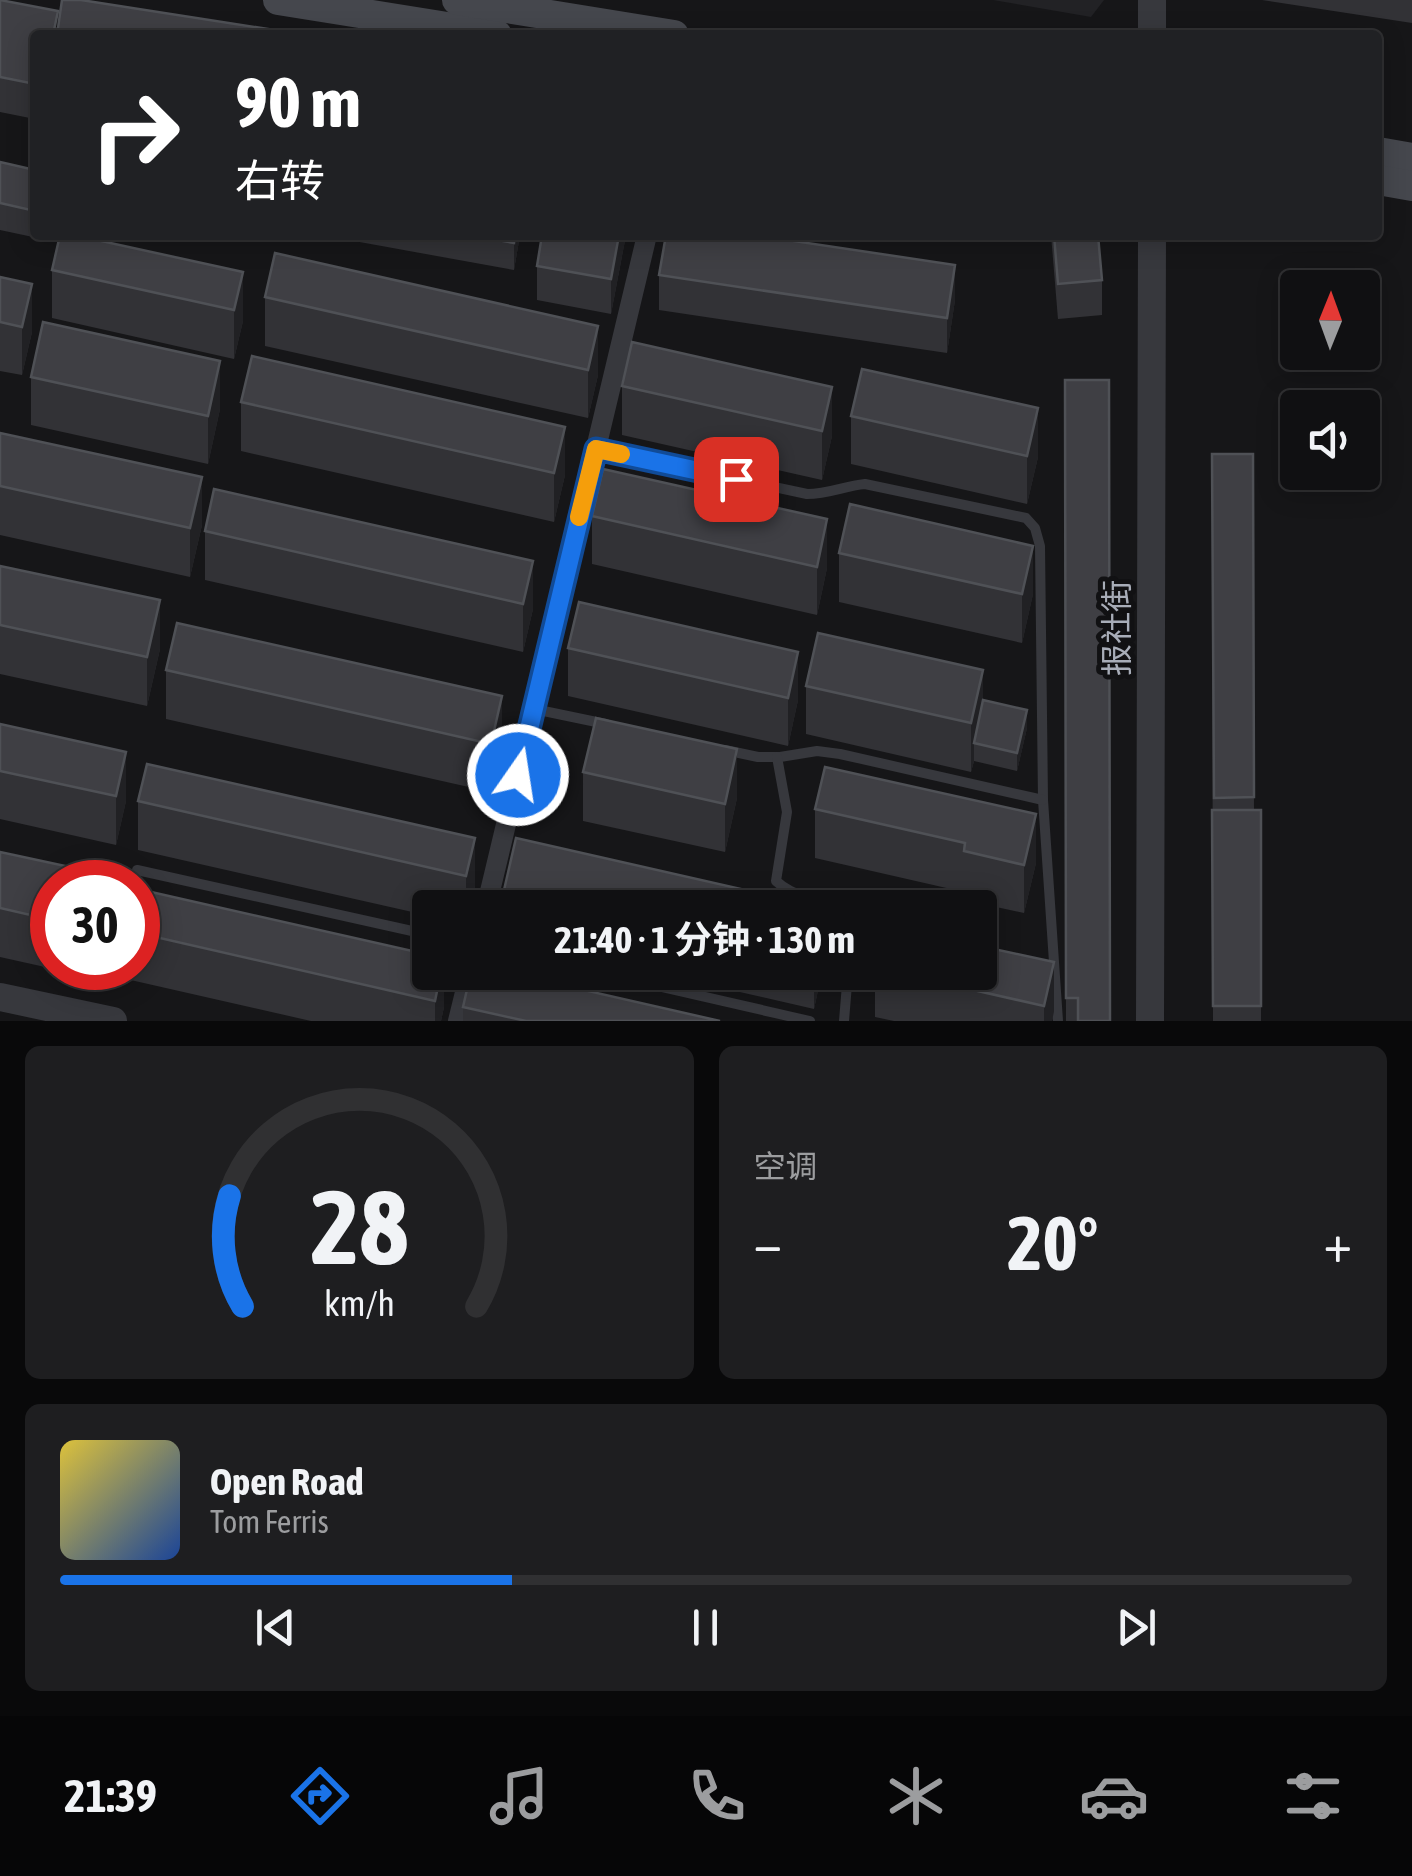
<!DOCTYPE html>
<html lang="zh">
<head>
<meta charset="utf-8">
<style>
  :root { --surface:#101012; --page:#1e1e20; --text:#f1f3f6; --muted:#9c9d9f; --line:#303032; --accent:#1a73e8 }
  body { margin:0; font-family:"Asap Condensed","Noto Sans SC",sans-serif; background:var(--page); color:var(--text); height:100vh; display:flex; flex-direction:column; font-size:38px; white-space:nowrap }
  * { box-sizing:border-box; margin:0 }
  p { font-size:32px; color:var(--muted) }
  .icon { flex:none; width:55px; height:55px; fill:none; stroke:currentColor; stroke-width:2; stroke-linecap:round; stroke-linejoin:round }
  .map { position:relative; height:1021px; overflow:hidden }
  .panel { display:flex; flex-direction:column; gap:25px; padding:25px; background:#09090a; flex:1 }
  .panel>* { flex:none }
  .top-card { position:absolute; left:30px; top:30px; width:1352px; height:210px; border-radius:10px; box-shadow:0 5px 25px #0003,0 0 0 2px var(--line); background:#202124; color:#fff; overflow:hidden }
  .needle { width:65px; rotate:1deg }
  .tools { position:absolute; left:1280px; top:270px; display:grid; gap:20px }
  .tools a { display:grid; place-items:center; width:100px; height:100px; border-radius:10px; background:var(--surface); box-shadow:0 5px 25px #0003,0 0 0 2px var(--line); font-size:50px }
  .speed { position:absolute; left:30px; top:860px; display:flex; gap:20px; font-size:50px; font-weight:700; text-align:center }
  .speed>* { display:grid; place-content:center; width:130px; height:130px; border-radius:50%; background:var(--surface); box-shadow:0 5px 25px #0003,0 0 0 2px var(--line); line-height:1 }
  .speed .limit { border:15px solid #d22; background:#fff; color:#111 }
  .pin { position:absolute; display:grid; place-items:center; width:85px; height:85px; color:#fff; margin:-42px; border-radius:20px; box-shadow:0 5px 15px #0006 }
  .me { position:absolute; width:110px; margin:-55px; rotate:13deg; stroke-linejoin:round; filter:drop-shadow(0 0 8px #0008) }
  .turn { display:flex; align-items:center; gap:35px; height:210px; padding:0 40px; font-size:45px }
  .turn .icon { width:130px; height:130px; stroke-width:2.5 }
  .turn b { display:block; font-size:70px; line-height:85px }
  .big { font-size:75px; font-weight:700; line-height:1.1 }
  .panel .widget { flex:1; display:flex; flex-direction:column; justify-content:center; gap:15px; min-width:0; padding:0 35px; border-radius:15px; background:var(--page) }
  .panel .dial { align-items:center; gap:0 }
  .dial svg { height:260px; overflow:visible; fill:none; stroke:var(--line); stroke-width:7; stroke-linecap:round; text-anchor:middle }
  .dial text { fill:var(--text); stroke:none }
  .song { display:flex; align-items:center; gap:30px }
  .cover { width:120px; height:120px; border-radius:15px; background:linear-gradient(135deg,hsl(50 70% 55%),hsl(220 70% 35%)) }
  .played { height:10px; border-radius:5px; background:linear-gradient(90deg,var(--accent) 35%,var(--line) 35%) }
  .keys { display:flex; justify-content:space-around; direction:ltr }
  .heat { display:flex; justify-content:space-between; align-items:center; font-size:55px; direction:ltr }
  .panel .tiles { flex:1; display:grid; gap:25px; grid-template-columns:1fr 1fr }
  .widget:last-child { grid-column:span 2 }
  .trip { position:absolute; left:412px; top:890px; width:585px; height:100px; border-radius:10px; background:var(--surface); box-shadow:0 5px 25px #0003,0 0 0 2px var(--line); font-weight:700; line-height:100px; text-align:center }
  .tabs { display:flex; height:160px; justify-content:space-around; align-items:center; background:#060607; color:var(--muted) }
  .tabs .icon { width:70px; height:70px }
  .tabs .current { color:var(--accent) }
  .tabs b { font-size:45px; color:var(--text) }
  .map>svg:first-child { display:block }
  .built { fill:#222225 }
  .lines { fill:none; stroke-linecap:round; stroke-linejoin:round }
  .service { stroke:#37383d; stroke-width:10 }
  .minor { stroke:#37383d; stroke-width:20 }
  .tertiary { stroke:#37383d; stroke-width:28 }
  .secondary { stroke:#45474d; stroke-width:30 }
  .wall { fill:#323236 }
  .shaded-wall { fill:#212124 }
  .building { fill:#3f3f44; stroke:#4f5156; stroke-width:2.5 }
  .route-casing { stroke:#114b97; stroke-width:25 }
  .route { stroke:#1a73e8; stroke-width:18 }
  .slow { stroke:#f59e0b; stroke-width:18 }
  .labels { text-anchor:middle; stroke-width:10; stroke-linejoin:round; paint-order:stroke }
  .street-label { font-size:32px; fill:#a8adb8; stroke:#111113 }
</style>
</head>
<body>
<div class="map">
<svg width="1412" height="1021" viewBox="0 0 1412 1021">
  <rect width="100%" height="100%" fill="#161618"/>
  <path class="built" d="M993,0H1104L1091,17Z"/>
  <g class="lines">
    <g class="service">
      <path d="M597,449L807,494C829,494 844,486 865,484L1026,518L1035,528L1040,546L1043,800L1058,1021"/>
      <path d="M534,709L606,724"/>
      <path d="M725,750L758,757H780L817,751L840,754L1043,800"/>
      <path d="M777,757L787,812L776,881C792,896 810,896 828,908"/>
      <path d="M137,870L430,935"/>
      <path d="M596,972L810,1021"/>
      <path d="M844,1021L848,972"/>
    </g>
    <g class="minor">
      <path d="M486,908L647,235"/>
      <path d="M458,1021L470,972"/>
    </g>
    <g class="tertiary">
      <path d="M1152,35V0"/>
      <path d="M0,997L113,1021"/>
      <path d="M1150,1021L1152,235"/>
    </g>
    <g class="secondary">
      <path d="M278,0L497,35"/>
      <path d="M457,0L674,35"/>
      <path d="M1378,152L1412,158"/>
      <path d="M1378,180L1412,186"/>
    </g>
  </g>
  <g class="wall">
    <path d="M0,0L58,28L287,32L35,35V119L0,112Z"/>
    <path d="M1262,0H1412V23Z"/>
    <path d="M0,162L35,170V235H48L47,240L0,230Z"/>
    <path d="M321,235H520L514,270Z"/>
    <path d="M542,235H626L611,314L537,300V266Z"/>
    <path d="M1051,235H1098L1102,280V315L1058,319Z"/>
    <path d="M52,270L243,272V321L234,359L52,318Z"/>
    <path d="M659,275L955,300L947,353L659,310Z"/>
    <path d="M0,277L32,332L22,375L0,371Z"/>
    <path d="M265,297L598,326V375L588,418L265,346Z"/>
    <path d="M632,342L832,436L822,480L622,435V386Z"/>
    <path d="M31,377L220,409L208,464L31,425Z"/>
    <path d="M1065,380L1110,1021H1066Z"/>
    <path d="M241,402L565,475L554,522L241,451Z"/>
    <path d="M851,416L1038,457L1027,504L851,464Z"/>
    <path d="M0,433L202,525L190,577L0,535Z"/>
    <path d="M1212,454H1253L1254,810H1261V1021H1213Z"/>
    <path d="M592,516L827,568L817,615L592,564Z"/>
    <path d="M205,531L533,561V609L523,652L205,580Z"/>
    <path d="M839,553L1033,594L1022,643L839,602Z"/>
    <path d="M0,566L160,649L147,706L0,674Z"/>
    <path d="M568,648L798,700L788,746L568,696Z"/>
    <path d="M166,670L502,745L491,792L166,719Z"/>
    <path d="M806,686L983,700L1027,728L1017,771L974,761L971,772L806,734Z"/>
    <path d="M0,724L126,801L116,845L0,819Z"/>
    <path d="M825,767L1036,863L1024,913L964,900V892L815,858V809Z"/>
    <path d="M583,772L737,798L725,852L583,821Z"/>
    <path d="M138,801L475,838V886L470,908H430V916L138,850Z"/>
    <path d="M0,852L93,882H52V968H83L81,975L0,957Z"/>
    <path d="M138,889L444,972V1007L441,1021H311L113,976V968H138Z"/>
    <path d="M504,890L825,908H504Z"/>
    <path d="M652,972H822L814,1009Z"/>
    <path d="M875,972H980L1054,1011L1052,1021H894L875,1017Z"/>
    <path d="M463,1007L720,1021H463Z"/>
  </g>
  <g class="shaded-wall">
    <path d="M515,235H520L514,270V243Z"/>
    <path d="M619,235H626L611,314V279Z"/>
    <path d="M955,265V300L947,353V318Z"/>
    <path d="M243,272V321L234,359V310Z"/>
    <path d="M32,284V332L22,375V327Z"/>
    <path d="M598,326V375L588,418V370Z"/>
    <path d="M220,361V409L208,464V416Z"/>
    <path d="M832,387V436L822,480V431Z"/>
    <path d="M1038,408V457L1027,504V456Z"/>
    <path d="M565,427V475L554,522V473Z"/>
    <path d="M202,477V525L190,577V528Z"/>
    <path d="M827,519V568L817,615V567Z"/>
    <path d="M1033,546V594L1022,643V594Z"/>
    <path d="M533,561V609L523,652V604Z"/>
    <path d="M160,600V649L147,706V657Z"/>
    <path d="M798,652V700L788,746V698Z"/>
    <path d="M983,670V719L974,743V761L971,772V723Z"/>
    <path d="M502,696V745L491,792V744Z"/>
    <path d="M1027,710V728L1017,771V753Z"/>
    <path d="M737,749V798L725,852V804Z"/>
    <path d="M126,752V801L116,845V796Z"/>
    <path d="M1036,814V863L1024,913V865Z"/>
    <path d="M475,838V886L470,908H466V876Z"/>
    <path d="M1054,962V1011L1052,1021H1044V1006Z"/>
    <path d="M441,972H444V1007L441,1021H435V1001Z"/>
    <path d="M814,972H822L814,1009Z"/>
  </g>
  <g class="building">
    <path d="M0,0L58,11L53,35H35V84L0,77Z"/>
    <path d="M62,0H81L287,32L286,35H57Z"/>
    <path d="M0,162L35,170V211L0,203Z"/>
    <path d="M60,235H74L243,272L234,310L52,270Z"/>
    <path d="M470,235H515L514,243Z"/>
    <path d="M542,235H619L611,279L537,266Z"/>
    <path d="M666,235H754L955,265L947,318L659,275Z"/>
    <path d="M1054,235H1098L1102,280L1058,284Z"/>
    <path d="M275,253L598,326L588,370L265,297Z"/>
    <path d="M0,277L32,284L22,327L0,322Z"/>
    <path d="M43,322L220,361L208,416L31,377Z"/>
    <path d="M632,342L832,387L822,431L622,386Z"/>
    <path d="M252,356L565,427L554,473L241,402Z"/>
    <path d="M862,369L1038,408L1027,456L851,416Z"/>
    <path d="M1065,380H1109L1110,1021H1078V998H1066Z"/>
    <path d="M0,433L202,477L190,528L0,486Z"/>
    <path d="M1212,454H1253L1254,797L1214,798Z"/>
    <path d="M603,469L827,519L817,567L592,516Z"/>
    <path d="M214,489L533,561L523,604L205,531Z"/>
    <path d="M850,504L1033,546L1022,594L839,553Z"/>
    <path d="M0,566L160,600L147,657L0,625Z"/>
    <path d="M579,602L798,652L788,698L568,648Z"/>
    <path d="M177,623L502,696L491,744L166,670Z"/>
    <path d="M818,633L983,670L971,723L806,686Z"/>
    <path d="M983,700L1027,710L1017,753L974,743Z"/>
    <path d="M596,718L737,749L725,804L583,772Z"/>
    <path d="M0,724L126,752L116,796L0,771Z"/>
    <path d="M147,764L475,838L466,876L138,801Z"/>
    <path d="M825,767L1036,814L1024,865L964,851L965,843L815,809Z"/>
    <path d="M1212,810H1261V1006H1213Z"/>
    <path d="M516,838L825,908H579L504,890Z"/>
    <path d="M0,852L93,872L91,882H52V920L0,908Z"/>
    <path d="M138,889L430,955V972H441L435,1001L138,933Z"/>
    <path d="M980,946L1054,962L1044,1006L894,972H980Z"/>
    <path d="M471,972H505L720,1021H526L463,1007Z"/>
  </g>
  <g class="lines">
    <defs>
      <path id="route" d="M518,775L596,449L736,479"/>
    </defs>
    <use href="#route" class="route-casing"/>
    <use href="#route" class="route"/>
    <path class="slow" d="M579,517L596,449L621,454"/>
  </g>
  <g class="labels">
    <g class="street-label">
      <text transform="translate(1117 628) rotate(-90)" y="11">报社街</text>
    </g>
  </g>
</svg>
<div class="tools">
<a><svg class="needle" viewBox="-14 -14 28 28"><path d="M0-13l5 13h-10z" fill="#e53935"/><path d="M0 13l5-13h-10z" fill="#9c9d9f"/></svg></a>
<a><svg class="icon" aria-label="sound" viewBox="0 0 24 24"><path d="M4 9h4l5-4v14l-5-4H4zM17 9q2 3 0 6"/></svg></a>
</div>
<div class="speed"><div class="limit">30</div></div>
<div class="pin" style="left:736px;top:479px;background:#d93025"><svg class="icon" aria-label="arrive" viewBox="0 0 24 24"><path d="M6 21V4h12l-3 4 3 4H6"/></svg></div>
<svg class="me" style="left:518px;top:775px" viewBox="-20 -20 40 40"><circle r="17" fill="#1a73e8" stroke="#fff" stroke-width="3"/><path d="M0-11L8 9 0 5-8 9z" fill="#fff"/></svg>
<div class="trip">21:40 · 1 分钟 · 130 m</div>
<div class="top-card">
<div class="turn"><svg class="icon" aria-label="right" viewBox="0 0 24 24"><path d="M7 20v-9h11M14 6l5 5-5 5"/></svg><div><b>90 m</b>右转</div></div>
</div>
</div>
<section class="panel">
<div class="tiles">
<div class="widget dial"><svg viewBox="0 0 100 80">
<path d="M14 69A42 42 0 1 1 86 69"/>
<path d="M14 69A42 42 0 0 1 10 35" stroke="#1a73e8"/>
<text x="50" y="56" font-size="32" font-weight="700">28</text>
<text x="50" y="72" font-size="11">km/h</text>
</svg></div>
<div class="widget"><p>空调</p>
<div class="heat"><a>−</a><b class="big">20°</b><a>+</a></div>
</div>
<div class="widget">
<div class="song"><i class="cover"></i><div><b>Open Road</b><p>Tom Ferris</p></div></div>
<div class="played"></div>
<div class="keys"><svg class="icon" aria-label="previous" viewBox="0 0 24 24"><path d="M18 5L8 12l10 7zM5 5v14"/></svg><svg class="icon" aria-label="pause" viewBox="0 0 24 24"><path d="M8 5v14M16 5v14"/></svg><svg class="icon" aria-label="next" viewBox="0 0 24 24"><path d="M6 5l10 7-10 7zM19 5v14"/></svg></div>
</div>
</div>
</section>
<nav class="tabs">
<b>21:39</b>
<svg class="icon current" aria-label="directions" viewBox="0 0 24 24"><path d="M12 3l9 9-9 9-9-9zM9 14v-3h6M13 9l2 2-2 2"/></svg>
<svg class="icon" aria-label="music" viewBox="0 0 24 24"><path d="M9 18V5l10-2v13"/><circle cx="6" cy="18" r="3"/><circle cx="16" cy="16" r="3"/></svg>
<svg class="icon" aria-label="phone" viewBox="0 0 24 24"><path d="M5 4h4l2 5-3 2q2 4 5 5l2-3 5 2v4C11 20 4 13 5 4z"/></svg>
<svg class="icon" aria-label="climate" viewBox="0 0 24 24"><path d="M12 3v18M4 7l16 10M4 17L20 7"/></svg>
<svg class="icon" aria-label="car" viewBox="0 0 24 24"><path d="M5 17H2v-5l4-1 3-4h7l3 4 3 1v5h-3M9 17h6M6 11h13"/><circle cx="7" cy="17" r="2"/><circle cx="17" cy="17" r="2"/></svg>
<svg class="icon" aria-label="filters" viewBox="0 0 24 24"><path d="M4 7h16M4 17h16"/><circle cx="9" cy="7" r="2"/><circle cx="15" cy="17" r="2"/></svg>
</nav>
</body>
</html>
